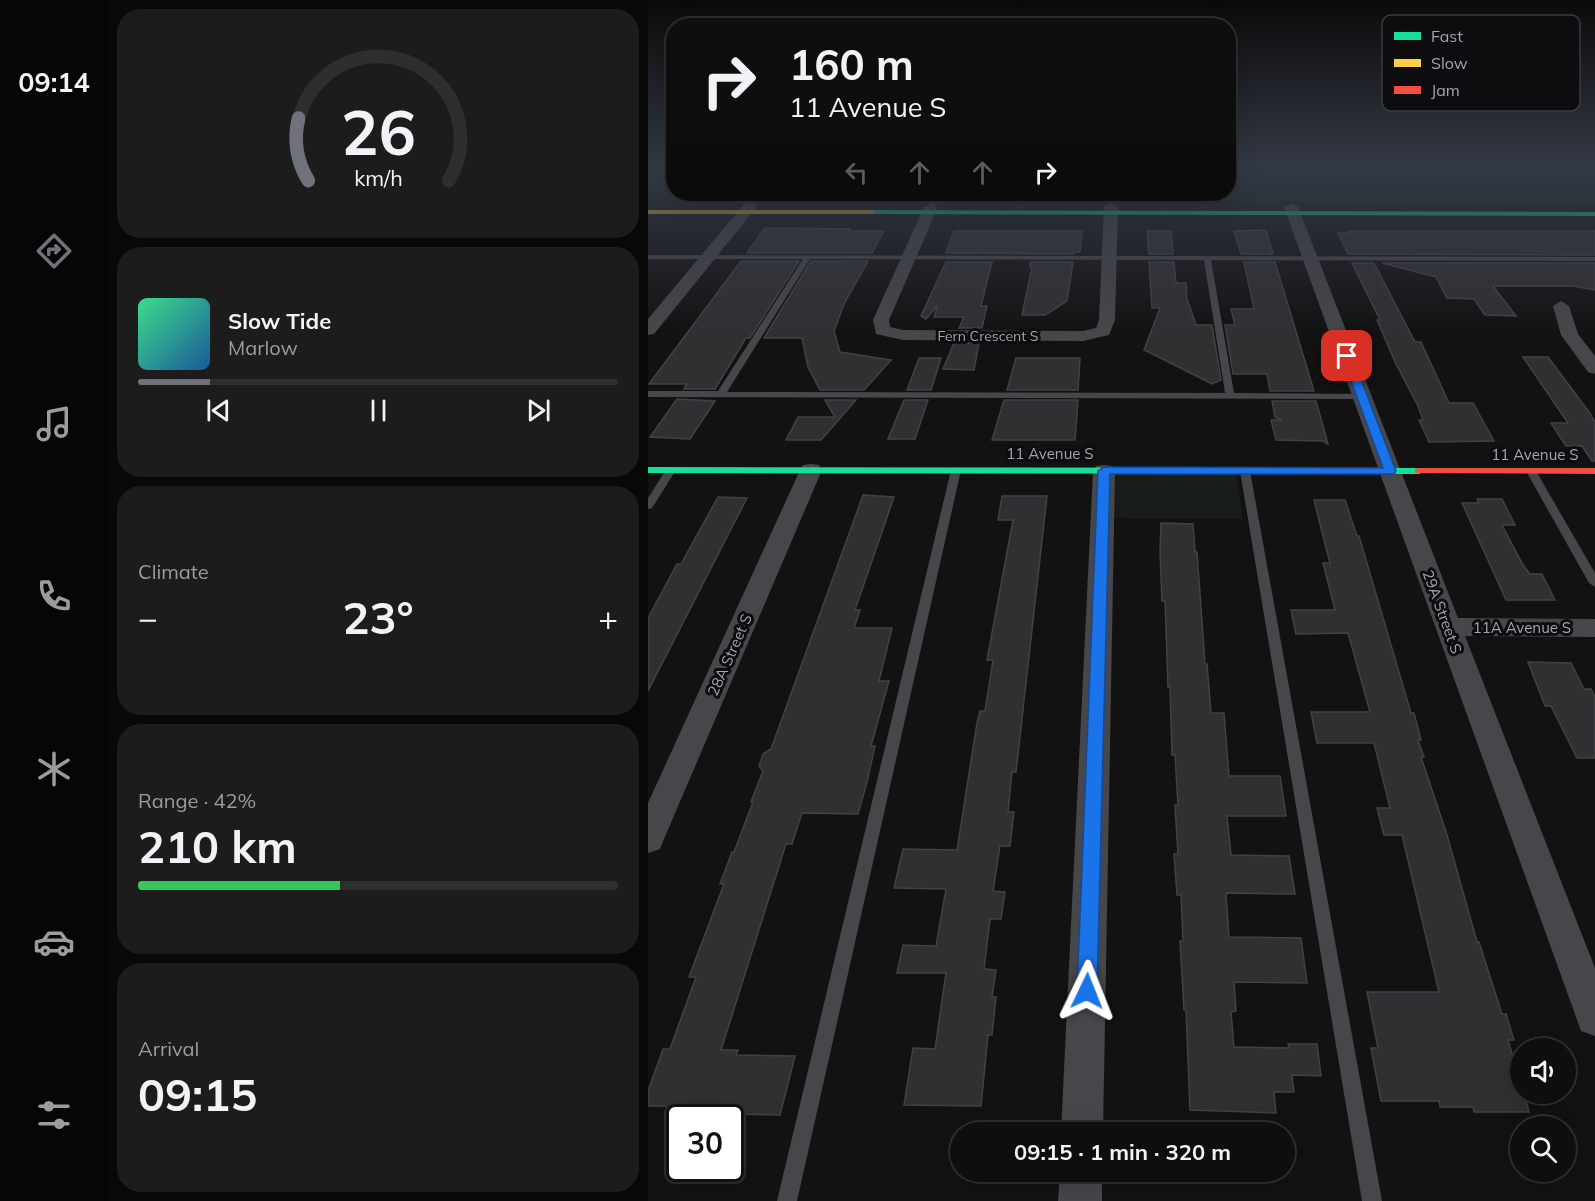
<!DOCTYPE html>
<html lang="en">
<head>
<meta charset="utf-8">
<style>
  :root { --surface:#0e0e0e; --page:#1c1c1c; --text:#f1f3f6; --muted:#9b9c9e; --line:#2e2e2e; --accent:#70727b }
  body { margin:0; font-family:Mulish,sans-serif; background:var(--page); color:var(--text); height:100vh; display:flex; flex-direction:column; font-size:22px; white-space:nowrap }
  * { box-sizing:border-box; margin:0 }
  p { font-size:20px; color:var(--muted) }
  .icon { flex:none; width:33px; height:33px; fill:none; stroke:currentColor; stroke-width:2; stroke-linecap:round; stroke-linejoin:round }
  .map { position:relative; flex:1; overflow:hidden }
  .panel { display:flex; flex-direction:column; gap:9px; padding:9px; background:#080808; width:540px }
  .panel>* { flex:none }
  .guide { position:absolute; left:18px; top:18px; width:570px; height:183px; border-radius:24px; box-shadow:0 6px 24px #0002,0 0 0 2px var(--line); background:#0e0e0e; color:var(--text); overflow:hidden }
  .buttons { position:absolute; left:862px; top:1038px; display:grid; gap:12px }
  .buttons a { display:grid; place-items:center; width:66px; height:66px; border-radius:50%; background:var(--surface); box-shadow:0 6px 24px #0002,0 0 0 2px var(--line); font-size:30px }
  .speed { position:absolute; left:18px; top:1104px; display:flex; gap:12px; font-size:30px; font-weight:700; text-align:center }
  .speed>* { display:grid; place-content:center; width:78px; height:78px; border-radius:50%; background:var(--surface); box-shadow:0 6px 24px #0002,0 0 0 2px var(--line); line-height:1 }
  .speed .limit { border:3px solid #111; border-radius:9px; background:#fff; color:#111 }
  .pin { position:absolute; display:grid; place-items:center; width:51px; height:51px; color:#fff; margin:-26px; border-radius:12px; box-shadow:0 3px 9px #0006 }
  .me { position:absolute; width:66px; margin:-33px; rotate:2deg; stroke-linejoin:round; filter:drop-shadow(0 0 4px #0008) }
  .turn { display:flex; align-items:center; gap:21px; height:126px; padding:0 24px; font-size:27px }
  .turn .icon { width:78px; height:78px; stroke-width:2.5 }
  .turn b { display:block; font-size:42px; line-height:51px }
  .lanes { display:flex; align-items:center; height:57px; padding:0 24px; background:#0003; justify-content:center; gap:30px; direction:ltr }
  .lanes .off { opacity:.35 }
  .big { font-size:45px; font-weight:700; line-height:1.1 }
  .panel .tile { flex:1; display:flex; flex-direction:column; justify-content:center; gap:9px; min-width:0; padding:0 21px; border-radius:24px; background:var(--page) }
  .panel .dial { align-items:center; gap:0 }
  .dial svg { height:156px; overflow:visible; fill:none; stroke:var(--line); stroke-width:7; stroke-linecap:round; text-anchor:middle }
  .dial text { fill:var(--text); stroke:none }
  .song { display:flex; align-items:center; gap:18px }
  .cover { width:72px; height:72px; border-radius:9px; background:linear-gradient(135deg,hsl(150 70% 55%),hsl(210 70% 35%)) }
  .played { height:6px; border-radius:3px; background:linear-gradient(90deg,var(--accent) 15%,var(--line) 15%) }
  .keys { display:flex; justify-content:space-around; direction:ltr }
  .heat { display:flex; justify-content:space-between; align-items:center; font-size:33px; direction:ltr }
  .charge { height:9px; border-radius:4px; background:linear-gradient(90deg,#34c759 42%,var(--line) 0) }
  .trip { position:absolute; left:302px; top:1122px; width:345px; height:60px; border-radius:30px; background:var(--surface); box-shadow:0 6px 24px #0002,0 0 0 2px var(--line); font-weight:700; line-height:60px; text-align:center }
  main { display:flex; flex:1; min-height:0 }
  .tabs { display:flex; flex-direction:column; width:108px; justify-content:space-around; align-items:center; background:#060606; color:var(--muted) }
  .tabs .icon { width:42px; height:42px }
  .tabs .current { color:var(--accent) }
  .tabs b { font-size:27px; color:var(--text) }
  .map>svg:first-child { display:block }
  .green { fill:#171c19 }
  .building { fill:#2f3032; stroke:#424146; stroke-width:1.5 }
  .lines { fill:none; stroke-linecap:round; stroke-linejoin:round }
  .lane { fill:#47474b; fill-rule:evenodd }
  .street { fill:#47474b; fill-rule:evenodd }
  .fast { fill:#16e098; fill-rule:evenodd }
  .slow { fill:#ffcf43; fill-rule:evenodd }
  .jam { fill:#f24e42; fill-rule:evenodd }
  .route { fill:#1a73e8; stroke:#114b97; stroke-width:1.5 }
  .labels { text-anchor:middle; stroke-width:6; stroke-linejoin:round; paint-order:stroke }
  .far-street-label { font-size:14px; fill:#a3a5b3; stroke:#0d0c0e }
  .street-label { font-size:15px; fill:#a3a5b3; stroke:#0d0c0e }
  .key { fill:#0d0c0e; stroke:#3a3a40; stroke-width:1.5 }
  .key-label { font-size:16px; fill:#a3a5b3 }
</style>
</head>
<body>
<main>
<nav class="tabs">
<b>09:14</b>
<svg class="icon current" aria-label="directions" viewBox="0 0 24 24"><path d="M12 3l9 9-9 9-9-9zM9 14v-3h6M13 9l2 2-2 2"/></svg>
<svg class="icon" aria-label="music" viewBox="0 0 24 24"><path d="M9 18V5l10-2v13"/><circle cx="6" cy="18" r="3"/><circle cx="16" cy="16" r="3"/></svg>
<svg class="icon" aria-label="phone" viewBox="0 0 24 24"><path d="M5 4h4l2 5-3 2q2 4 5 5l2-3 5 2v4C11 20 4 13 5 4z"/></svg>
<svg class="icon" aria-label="climate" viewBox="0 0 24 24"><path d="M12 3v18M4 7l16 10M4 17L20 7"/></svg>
<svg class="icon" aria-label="car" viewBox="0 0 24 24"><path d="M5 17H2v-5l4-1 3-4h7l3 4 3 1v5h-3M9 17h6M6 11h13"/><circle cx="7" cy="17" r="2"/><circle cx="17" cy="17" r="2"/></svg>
<svg class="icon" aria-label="filters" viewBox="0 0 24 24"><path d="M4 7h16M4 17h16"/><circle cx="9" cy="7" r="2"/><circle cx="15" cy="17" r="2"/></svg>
</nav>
<section class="panel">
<div class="tile dial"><svg viewBox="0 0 100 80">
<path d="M14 69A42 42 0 1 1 86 69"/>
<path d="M14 69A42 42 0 0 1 9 37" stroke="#70727b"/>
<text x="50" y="56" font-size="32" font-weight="700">26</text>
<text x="50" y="72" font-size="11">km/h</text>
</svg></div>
<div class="tile">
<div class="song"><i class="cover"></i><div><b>Slow Tide</b><p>Marlow</p></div></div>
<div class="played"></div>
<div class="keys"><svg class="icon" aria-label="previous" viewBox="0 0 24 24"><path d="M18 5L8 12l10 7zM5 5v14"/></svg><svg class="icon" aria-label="pause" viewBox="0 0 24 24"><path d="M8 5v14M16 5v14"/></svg><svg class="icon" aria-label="next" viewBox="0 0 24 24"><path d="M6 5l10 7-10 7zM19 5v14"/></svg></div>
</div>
<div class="tile"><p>Climate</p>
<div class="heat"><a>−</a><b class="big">23°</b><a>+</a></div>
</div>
<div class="tile"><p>Range · 42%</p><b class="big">210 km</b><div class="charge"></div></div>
<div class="tile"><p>Arrival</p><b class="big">09:15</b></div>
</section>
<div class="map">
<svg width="947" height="1201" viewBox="0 0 947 1201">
  <rect width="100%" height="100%" fill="#121212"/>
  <g class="green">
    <path d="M0,166H25L26,194H580L581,166H947V203L0,200Z"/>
    <path d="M456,471H588L595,519L454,518Z"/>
  </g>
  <g class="building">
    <path d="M117,228L202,229L201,231H236L224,253H99Z"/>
    <path d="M618,230L625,254H593L586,231Z"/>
    <path d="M306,231H434L432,252H427L426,254L298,253Z"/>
    <path d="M499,231H523L525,254H501Z"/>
    <path d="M701,231H947V255L700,254L690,233H702Z"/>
    <path d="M93,261H151L102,338H98L67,389H36L39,384H1Z"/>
    <path d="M163,261H220L196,304L186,331L192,352L243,360L216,390H172L160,367L154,338H116Z"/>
    <path d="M298,262H344L333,306H339L334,328H311L316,317H286L290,305L278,319L273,316Z"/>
    <path d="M382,262H425L419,301L397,315H374L384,267H382Z"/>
    <path d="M501,262H526L528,283H538L539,299L548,325H564L573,380L564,384L496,350L512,308H504Z"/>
    <path d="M596,262H627L666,391H622L619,374H585L577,325H587L583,309H606Z"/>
    <path d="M704,263H726L767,342H773L801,403H825L846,441L781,442L771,420H775L770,406L748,364L729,320H732Z"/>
    <path d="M734,263H947V290L925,286H845L868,316L837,315L826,299L799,298L788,277Z"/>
    <path d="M306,343H331L326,370L295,369Z"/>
    <path d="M875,357H900L941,412L947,422V461H944L934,446H918L903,423H920Z"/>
    <path d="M271,358H293L283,390H259Z"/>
    <path d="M368,358H432L430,390H359Z"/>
    <path d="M29,399L67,401L42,439L2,437Z"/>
    <path d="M177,400H208L173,440H138L150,417H187Z"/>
    <path d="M256,400H280L267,439H240Z"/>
    <path d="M356,400H430L427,440H344Z"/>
    <path d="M624,401H668L680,444L675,441L628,440L623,420H634L627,417Z"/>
    <path d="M215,495L246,497L207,610H212L206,628H244L231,681H241L223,746H227L219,782L210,814L154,813L144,844H138L73,1050H90L88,1055L147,1056L132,1115L87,1114L90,1107L0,1106V1091L15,1049H22L48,977H41L76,884H72L84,852H86L105,802H103L115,771L111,766L115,754L123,749Z"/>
    <path d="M354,496H399L368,772H364L360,812H366L362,846H352L345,891L357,892L353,919H342L336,969L348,970L344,997H348L344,1035H340L333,1106L256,1105L265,1048L287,1049L298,973H249L255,945L288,946L298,889L246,888L255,849L309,850L329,723L332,711H337L345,660H339L365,520H350Z"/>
    <path d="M70,497L99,498L0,691V618L29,564H33Z"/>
    <path d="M829,499H854L867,525H854L875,565L882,574H894L907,600H858L814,503H831Z"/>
    <path d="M666,500H697L709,536H711L763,713H766L773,740H770L776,757H773L799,835L829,942H831L854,1014H858L866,1040H860L873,1084V1094H876L881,1112H826L825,1107H792L791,1101H733L723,1048H730L719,992H791L754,835H736L729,808H742L726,743H669L663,712H722L700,633L648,634L643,610H687L675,563H682Z"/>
    <path d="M513,523L545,524L547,552H549L557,664H559L563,713H576L581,776H632L638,816H579L583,855L641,856L647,894L580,893L578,895L581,937L653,938L659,983L586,982L588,1011L583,1012L586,1047L641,1048L640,1044H669L673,1076L644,1075L646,1092H626L628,1113L542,1110L538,1010H536L532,941H535L533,895H529L526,854H530L527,805H530L527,755H524L522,687H520L517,601H514L512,552Z"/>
    <path d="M880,662L923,663L936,689H943L947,697V758H929L903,706H897Z"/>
  </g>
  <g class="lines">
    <g class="lane">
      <path d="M0,255L947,257V261L563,260L586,393L717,394V398L714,399L0,397V391H70L155,259H0ZM162,259L556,260L577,393L79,392Z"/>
      <path d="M23,467L28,470L4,508L0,509V498L19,468Z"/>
      <path d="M308,467L313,470L149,1201H129L303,470Z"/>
      <path d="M597,468L602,471L734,1201H714L592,471Z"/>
      <path d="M883,468L888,471L947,573V587L941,583L878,471Z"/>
    </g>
    <g class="street">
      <path d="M102,202L107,203L109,206L107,209L6,334L0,335V319L97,203Z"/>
      <path d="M283,203L290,207L241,320L242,327L255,330L435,331L448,328L451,320L456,207L463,203L470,207L467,320L461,335L435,341L255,340L228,334L225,320L276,207Z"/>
      <path d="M643,203L650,207L810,618L947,619V637L817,636L947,968V1036L933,1031L928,1017L636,207Z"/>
      <path d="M913,301L921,306L930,334L947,356V374L940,372L913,335L905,306Z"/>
      <path d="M163,464L171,465L174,470L16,839L12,849L0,853V803L152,470L155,465Z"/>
      <path d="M456,465L464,466L467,471L455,1132H413L445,471L448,466Z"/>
      <path d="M412,1172H454V1201H410Z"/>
    </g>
    <g class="fast">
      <path d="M224,210L947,212V216L221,214V210Z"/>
      <path d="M0,467L771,468L777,471L771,474L0,473Z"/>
    </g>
    <path class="slow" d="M0,210H224L228,212L224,214H0Z"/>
    <path class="jam" d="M771,468H947V474L767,473V469Z"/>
  </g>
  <linearGradient id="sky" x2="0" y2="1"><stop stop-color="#0a0a0a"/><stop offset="0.5" stop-color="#333944"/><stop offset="1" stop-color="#333944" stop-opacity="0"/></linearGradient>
  <rect width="947" height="334" fill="url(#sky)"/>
  <path class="route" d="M699,353L704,356L748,471L746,474H462L449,991L446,998L439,1001L432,998L429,991L450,471L456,467L735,468L694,356Z"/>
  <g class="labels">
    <g class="far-street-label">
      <text x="340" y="341">Fern Crescent S</text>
    </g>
    <g class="street-label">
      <text x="402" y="459">11 Avenue S</text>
      <text x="887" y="460">11 Avenue S</text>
      <text transform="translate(794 612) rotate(70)" y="5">29A Street S</text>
      <text x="874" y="633">11A Avenue S</text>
      <text transform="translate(82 655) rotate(-66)" y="5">28A Street S</text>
    </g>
  </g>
  <rect x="734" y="15" width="198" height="96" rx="9" class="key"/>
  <rect x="746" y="32" width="27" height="8" fill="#16e098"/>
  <rect x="746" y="59" width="27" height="8" fill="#ffcf43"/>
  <rect x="746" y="86" width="27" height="8" fill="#f24e42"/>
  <g class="key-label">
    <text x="783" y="42">Fast</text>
    <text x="783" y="69">Slow</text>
    <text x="783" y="96">Jam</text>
  </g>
</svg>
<div class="buttons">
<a><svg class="icon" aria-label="sound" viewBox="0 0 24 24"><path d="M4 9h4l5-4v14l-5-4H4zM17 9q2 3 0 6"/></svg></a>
<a><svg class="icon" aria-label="search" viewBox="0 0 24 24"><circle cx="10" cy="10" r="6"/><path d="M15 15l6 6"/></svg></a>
</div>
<div class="speed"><div class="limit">30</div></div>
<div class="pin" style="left:699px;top:356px;background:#d93025"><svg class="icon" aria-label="arrive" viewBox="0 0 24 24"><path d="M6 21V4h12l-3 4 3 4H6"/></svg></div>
<svg class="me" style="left:439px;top:991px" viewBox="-20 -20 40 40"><path d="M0-17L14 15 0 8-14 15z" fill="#1a73e8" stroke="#fff" stroke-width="4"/></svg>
<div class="trip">09:15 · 1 min · 320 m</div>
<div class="guide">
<div class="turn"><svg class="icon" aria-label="right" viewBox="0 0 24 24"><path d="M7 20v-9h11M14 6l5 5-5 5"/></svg><div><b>160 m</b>11 Avenue S</div></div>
<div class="lanes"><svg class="icon off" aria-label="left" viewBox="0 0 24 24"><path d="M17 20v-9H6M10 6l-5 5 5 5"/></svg><svg class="icon off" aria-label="ahead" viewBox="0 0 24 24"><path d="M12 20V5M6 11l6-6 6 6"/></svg><svg class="icon off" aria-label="ahead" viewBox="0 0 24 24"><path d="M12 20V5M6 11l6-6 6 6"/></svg><svg class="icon" aria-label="right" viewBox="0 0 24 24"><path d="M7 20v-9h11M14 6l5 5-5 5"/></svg></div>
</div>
</div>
</main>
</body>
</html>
